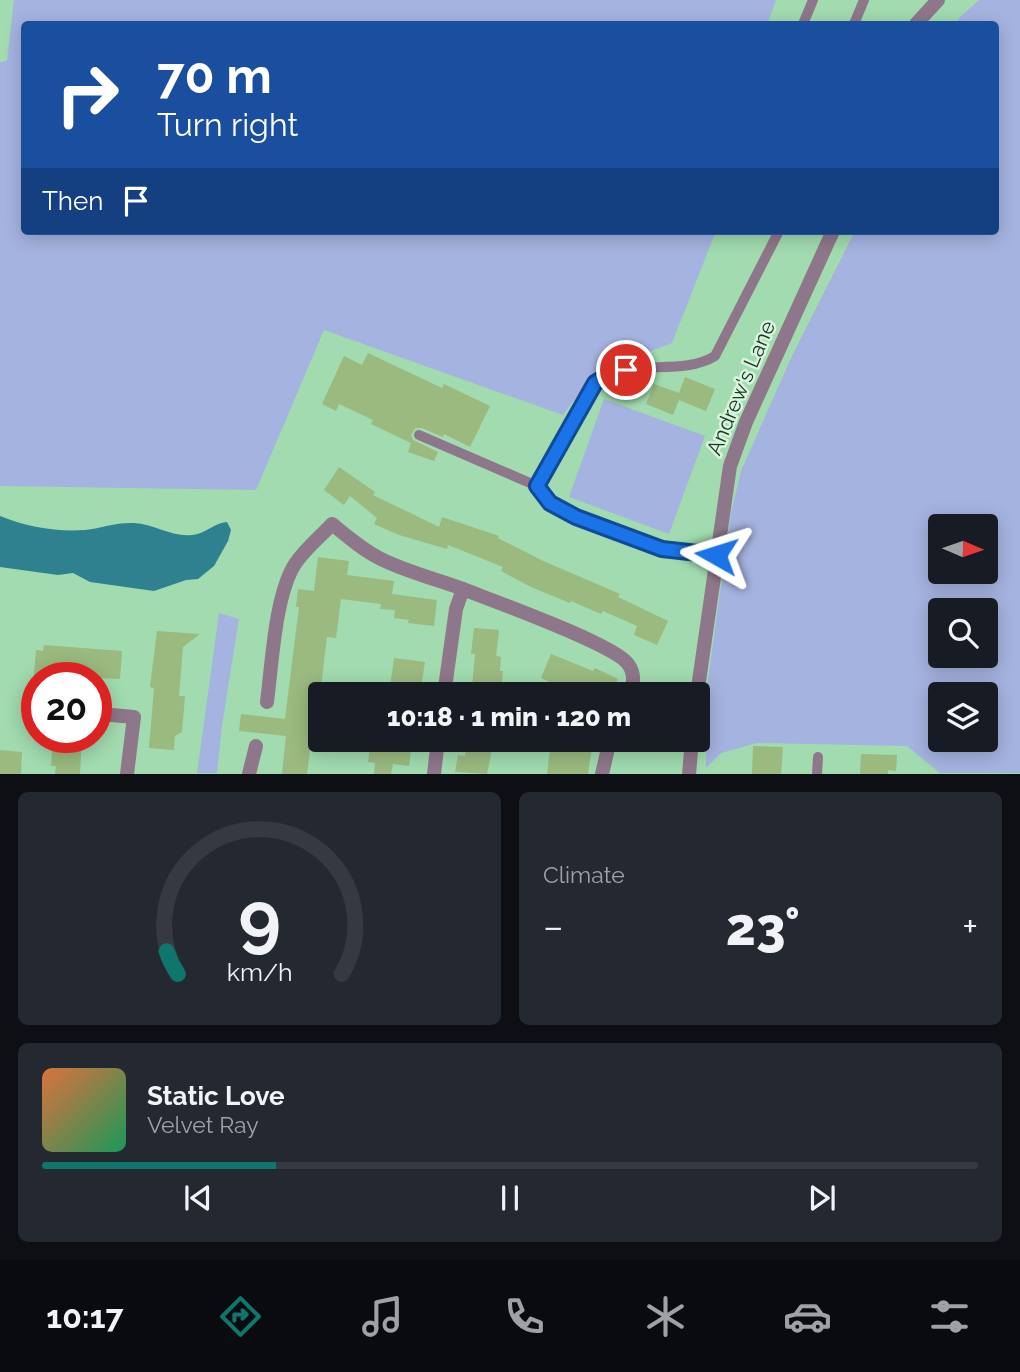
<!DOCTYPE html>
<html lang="en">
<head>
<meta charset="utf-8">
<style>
  :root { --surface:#171b24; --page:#242831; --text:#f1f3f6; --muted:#9ea1a6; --line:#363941; --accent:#0f766e }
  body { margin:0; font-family:Raleway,sans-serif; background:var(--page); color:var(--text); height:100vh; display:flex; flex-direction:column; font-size:26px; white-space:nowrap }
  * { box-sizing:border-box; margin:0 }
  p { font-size:23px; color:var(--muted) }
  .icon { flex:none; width:38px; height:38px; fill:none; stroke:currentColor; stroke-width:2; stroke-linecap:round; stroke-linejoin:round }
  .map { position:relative; height:774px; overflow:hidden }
  .drawer { display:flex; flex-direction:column; gap:18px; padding:18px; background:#0d0f14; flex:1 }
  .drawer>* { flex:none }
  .hud { position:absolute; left:21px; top:21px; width:978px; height:214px; border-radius:7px; box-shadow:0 4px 18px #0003; background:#1a4fa0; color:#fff; overflow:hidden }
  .needle { width:46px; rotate:92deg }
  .controls { position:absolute; left:928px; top:514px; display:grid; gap:14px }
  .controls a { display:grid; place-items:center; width:70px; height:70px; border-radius:7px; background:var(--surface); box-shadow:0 4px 18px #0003; font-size:35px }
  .speed { position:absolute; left:21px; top:662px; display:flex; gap:14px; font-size:35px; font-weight:700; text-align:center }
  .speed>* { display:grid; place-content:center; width:91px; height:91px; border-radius:50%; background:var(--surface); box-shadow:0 4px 18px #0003; line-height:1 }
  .speed .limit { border:10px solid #d22; background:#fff; color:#111 }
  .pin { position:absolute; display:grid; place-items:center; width:60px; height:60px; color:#fff; margin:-30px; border:4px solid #fff; border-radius:50%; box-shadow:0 2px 7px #0007 }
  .me { position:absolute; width:77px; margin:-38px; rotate:276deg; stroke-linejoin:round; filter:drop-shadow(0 0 5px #0008) }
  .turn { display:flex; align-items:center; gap:24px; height:147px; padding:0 21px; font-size:32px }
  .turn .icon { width:91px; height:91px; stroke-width:2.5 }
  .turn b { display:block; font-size:49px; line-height:60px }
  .then { display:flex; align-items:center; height:66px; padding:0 21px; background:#0003; gap:14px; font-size:26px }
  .big { font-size:52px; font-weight:800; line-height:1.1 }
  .drawer .tile { flex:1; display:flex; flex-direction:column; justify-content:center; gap:10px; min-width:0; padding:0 24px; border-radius:10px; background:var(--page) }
  .drawer .dial { align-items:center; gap:0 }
  .dial svg { height:182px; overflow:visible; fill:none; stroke:var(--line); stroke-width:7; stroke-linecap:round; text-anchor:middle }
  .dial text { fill:var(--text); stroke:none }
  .song { display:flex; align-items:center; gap:21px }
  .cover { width:84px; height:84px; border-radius:10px; background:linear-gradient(135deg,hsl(20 70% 55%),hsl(150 70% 35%)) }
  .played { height:7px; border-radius:4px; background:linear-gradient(90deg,var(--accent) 25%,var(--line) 25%) }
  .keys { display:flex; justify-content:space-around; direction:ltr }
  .heat { display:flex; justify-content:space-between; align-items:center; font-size:38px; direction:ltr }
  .drawer .tiles { flex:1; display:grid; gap:18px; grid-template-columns:1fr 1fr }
  .tile:last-child { grid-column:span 2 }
  .trip { position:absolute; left:308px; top:682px; width:402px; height:70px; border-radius:7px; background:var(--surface); box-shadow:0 4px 18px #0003; font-weight:800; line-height:70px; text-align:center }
  .dock { display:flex; height:112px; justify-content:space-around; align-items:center; background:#090b0e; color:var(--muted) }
  .dock .icon { width:49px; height:49px }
  .dock .active { color:var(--accent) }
  .dock b { font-size:32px; color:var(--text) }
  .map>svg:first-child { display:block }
  .green { fill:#a5b3e0; fill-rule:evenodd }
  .water { fill:#2f818f }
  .building { fill:#9aba80 }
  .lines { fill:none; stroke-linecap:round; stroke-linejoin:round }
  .lane { stroke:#8e778a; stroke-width:10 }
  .street { stroke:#8e778a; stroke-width:14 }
  .route-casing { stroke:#114b97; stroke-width:18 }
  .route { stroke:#1a73e8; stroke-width:12 }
  .labels { text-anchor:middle; stroke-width:5; stroke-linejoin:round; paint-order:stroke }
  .street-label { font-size:21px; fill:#203726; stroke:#d7f4dd }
</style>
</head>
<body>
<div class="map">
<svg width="1020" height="774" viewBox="0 0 1020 774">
  <rect width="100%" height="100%" fill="#a1dbaf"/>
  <g class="green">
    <path d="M14,0H776L768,22L774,24H24V231H716L672,343L595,372L563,415L324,330L256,490L0,486V62L7,61Z"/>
    <path d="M979,0H1020V773H940L907,746L757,743L721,753L706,768V694L731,513L741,471L791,358L855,231H996V24H956L959,18ZM940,527H985V572H940ZM940,611H985V656H940ZM940,695H985V740H940Z"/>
    <path d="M604,399L705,436L669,534L569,497Z"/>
    <path d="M219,613L239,619L222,725L217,773H197Z"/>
  </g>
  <path class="water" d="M0,516C27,527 56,532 85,530C102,528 117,522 134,523C154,524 171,537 192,535C205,534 214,523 227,522L231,530L228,541L214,566L198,579L186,580L154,591L90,582L73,573L58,575L0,567Z"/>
  <g class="building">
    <path d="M368,353L442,388L444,384L490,406L470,447L444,434L443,437L422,428H415L411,435L413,440L438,452L434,461L408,452L411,443L371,424L373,420L339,404L336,411L322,404L344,356L362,365Z"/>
    <path d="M685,377L715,389L706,411L679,400L673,415L646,404L654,384L679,393Z"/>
    <path d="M339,467L375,492L373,495L402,509L439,527L442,517L499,536L498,538L541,560L620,594L618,597L668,621L657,645L634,635L637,626L603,611L601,614L571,601L570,603L531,587L501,571L503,567L448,545L447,549L399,535L374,524L377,518L350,496L344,505L324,490Z"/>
    <path d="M318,557L349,561L347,575L394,581L392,594L437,600L434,626L408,623L409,620L394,618L395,610L380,609L381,604L341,599L336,638L327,637L316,728L313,727L307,774H282L286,736L239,731L241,714L285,719L299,607H296L298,589L314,591Z"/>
    <path d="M474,628L499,630L496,656L501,657L500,671H503L501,695H486V687L472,686L475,654H471Z"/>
    <path d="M157,631L200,634L183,647L179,696H185L182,732L175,736L174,750L149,748L154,688L150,687Z"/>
    <path d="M44,645L122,651L120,679L34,675L36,650L43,651Z"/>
    <path d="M551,654L593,671L595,668L618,679L610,695H578L541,678Z"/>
    <path d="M394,658L425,662L420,695H389Z"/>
    <path d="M53,737H82L80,774H55L56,766H51Z"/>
    <path d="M377,740H395V748L411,750L409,766L393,764L391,774H374L375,763L368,762L370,745H377Z"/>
    <path d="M467,740H494L487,774L455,772L458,755L465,756Z"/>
    <path d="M551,740H593L588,774H547Z"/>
    <path d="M753,746L783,747L781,774H752Z"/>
    <path d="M0,750L22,752L21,774H0Z"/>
    <path d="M861,754L897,755L896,771L888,770V774H860Z"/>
  </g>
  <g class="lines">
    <g class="lane">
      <path d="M803,24L813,0"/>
      <path d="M854,24L864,0"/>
      <path d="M419,435L537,486"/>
      <path d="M716,555L662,549L576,517L550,503L537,486L595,383C629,355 679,378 715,356L779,231"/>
      <path d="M817,774L818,757"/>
    </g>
    <g class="street">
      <path d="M916,24L938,0"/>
      <path d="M463,589C493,601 614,644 628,664C635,673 634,684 630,695"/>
      <path d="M697,695L730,466L746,422L833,231"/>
      <path d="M267,702C272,664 275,595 295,564C305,549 320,537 332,524C348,537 363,550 381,559C407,572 436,579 463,589L456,609L444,695"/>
      <path d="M111,715L134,717L127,774"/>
      <path d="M249,774L256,746"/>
      <path d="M434,774L438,740"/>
      <path d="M602,774L610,740"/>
      <path d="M689,774L692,740"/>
    </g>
  </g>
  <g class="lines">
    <defs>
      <path id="route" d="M626,370L611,373L595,383L537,486L550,503L576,517L662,549L716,555"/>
    </defs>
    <use href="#route" class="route-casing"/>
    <use href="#route" class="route"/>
  </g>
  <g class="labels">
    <g class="street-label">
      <text transform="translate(741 388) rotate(-67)" y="7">Andrew's Lane</text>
    </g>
  </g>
</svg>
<div class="controls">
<a><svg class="needle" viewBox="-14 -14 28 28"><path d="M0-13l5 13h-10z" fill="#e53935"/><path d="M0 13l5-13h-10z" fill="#9ea1a6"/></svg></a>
<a><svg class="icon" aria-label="search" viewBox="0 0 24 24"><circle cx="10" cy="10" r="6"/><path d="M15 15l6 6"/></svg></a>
<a><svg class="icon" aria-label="layers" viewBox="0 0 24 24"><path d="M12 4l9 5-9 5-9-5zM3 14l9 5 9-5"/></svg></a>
</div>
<div class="speed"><div class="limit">20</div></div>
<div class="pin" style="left:626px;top:370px;background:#d93025"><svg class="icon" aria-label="arrive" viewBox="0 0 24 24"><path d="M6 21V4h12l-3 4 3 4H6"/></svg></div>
<svg class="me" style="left:716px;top:555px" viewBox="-20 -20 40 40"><path d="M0-17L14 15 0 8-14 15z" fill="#1a73e8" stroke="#fff" stroke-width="4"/></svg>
<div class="trip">10:18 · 1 min · 120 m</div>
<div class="hud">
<div class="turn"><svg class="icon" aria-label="right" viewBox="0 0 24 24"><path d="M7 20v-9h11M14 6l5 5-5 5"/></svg><div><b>70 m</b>Turn right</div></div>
<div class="then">Then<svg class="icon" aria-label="arrive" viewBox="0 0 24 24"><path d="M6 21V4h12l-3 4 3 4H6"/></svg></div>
</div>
</div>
<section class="drawer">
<div class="tiles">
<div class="tile dial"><svg viewBox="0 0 100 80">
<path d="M14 69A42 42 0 1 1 86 69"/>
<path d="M14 69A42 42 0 0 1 9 59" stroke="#0f766e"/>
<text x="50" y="56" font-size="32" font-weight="700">9</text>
<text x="50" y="72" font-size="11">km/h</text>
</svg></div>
<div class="tile"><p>Climate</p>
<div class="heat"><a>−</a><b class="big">23°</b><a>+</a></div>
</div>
<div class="tile">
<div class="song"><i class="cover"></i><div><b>Static Love</b><p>Velvet Ray</p></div></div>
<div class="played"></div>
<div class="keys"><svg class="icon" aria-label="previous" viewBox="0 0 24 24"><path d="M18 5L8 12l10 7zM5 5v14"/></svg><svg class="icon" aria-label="pause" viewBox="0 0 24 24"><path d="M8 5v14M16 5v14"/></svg><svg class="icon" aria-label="next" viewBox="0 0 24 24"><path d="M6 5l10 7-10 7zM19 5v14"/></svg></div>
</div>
</div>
</section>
<nav class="dock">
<b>10:17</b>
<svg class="icon active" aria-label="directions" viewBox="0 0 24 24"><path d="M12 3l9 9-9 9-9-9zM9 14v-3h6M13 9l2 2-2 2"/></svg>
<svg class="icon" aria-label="music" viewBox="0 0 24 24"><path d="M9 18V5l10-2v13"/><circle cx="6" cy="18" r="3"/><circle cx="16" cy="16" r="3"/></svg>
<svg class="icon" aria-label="phone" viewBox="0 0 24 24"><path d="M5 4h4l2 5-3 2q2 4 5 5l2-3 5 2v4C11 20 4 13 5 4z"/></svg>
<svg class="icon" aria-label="climate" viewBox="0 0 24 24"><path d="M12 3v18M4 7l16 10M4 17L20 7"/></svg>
<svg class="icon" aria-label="car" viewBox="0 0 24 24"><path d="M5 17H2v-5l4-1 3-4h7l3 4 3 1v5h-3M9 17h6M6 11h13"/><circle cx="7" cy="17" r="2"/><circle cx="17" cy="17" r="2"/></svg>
<svg class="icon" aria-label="filters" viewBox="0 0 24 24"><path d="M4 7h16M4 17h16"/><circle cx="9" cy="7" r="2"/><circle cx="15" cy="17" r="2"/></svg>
</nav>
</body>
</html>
